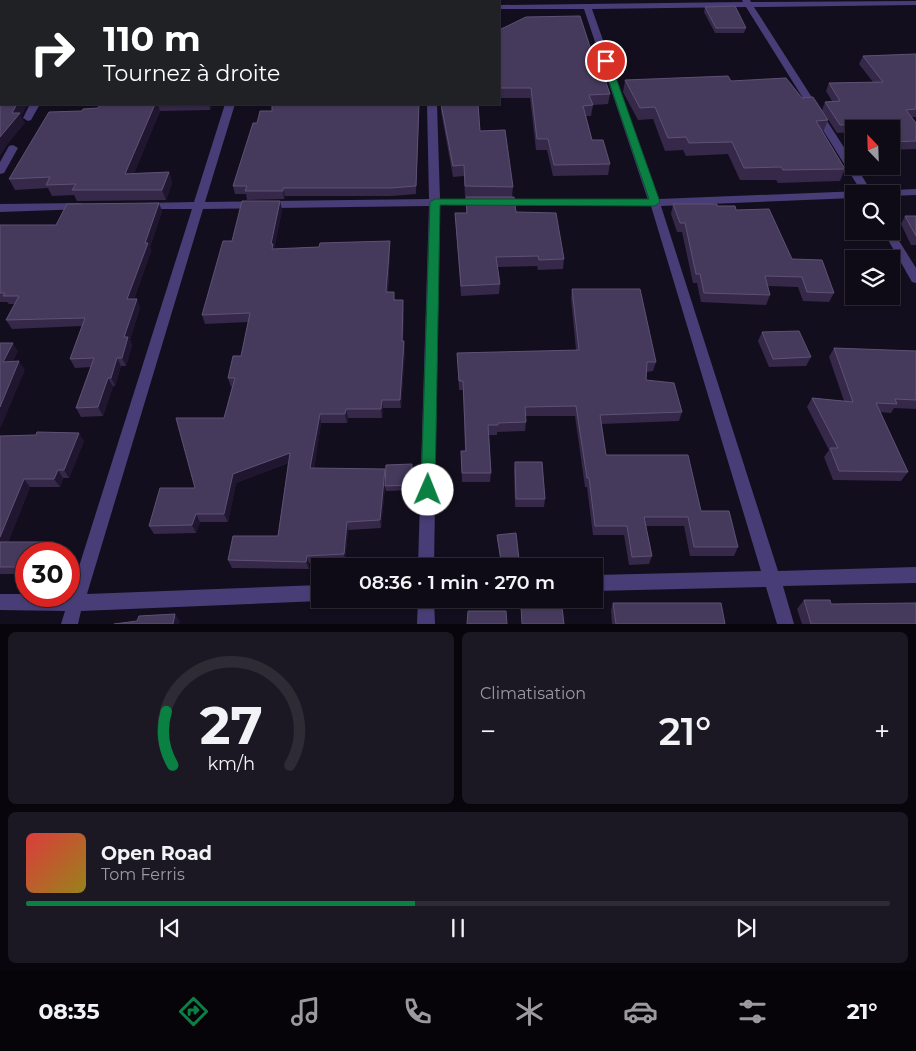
<!DOCTYPE html>
<html lang="fr">
<head>
<meta charset="utf-8">
<style>
  :root { --surface:#0e0a16; --page:#1c1823; --text:#f1f3f6; --muted:#9b9aa1; --line:#2e2b35; --accent:#0b8043 }
  body { margin:0; font-family:Montserrat,sans-serif; background:var(--page); color:var(--text); height:100vh; display:flex; flex-direction:column; font-size:19px; white-space:nowrap }
  * { box-sizing:border-box; margin:0 }
  p { font-size:16px; color:var(--muted) }
  .icon { flex:none; width:28px; height:28px; fill:none; stroke:currentColor; stroke-width:2; stroke-linecap:round; stroke-linejoin:round }
  .map { position:relative; height:624px; overflow:hidden }
  .side { display:flex; flex-direction:column; gap:8px; padding:8px; background:#08060c; flex:1 }
  .side>* { flex:none }
  .banner { position:absolute; left:0px; top:0px; width:500px; height:105px; box-shadow:0 1px 4px #0004,0 0 0 1px var(--line); background:#202124; color:#fff; overflow:hidden }
  .needle { width:32px; rotate:337deg }
  .tools { position:absolute; left:845px; top:120px; display:grid; gap:10px }
  .tools a { display:grid; place-items:center; width:55px; height:55px; border-radius:0px; background:var(--surface); box-shadow:0 1px 4px #0004,0 0 0 1px var(--line); font-size:25px }
  .speed { position:absolute; left:15px; top:542px; display:flex; gap:10px; font-size:25px; font-weight:700; text-align:center }
  .speed>* { display:grid; place-content:center; width:65px; height:65px; border-radius:50%; background:var(--surface); box-shadow:0 1px 4px #0004,0 0 0 1px var(--line); line-height:1 }
  .speed .limit { border:8px solid #d22; background:#fff; color:#111 }
  .pin { position:absolute; display:grid; place-items:center; width:42px; height:42px; color:#fff; margin:-21px; border:2px solid #fff; border-radius:50%; box-shadow:0 1px 5px #0007 }
  .me { position:absolute; width:55px; margin:-28px; rotate:1deg; stroke-linejoin:round; filter:drop-shadow(0 0 4px #0008) }
  .turn { display:flex; align-items:center; gap:18px; height:105px; padding:0 20px; font-size:22px }
  .turn .icon { width:65px; height:65px; stroke-width:2.5 }
  .turn b { display:block; font-size:35px; line-height:42px }
  .big { font-size:38px; font-weight:600; line-height:1.1 }
  .side .tile { flex:1; display:flex; flex-direction:column; justify-content:center; gap:8px; min-width:0; padding:0 18px; border-radius:8px; background:var(--page) }
  .side .dial { align-items:center; gap:0 }
  .dial svg { height:130px; overflow:visible; fill:none; stroke:var(--line); stroke-width:7; stroke-linecap:round; text-anchor:middle }
  .dial text { fill:var(--text); stroke:none }
  .song { display:flex; align-items:center; gap:15px }
  .cover { width:60px; height:60px; border-radius:8px; background:linear-gradient(135deg,hsl(0 70% 55%),hsl(50 70% 35%)) }
  .played { height:5px; border-radius:2px; background:linear-gradient(90deg,var(--accent) 45%,var(--line) 45%) }
  .keys { display:flex; justify-content:space-around; direction:ltr }
  .heat { display:flex; justify-content:space-between; align-items:center; font-size:28px; direction:ltr }
  .side .tiles { flex:1; display:grid; gap:8px; grid-template-columns:1fr 1fr }
  .tile:last-child { grid-column:span 2 }
  .trip { position:absolute; left:311px; top:558px; width:292px; height:50px; border-radius:0px; background:var(--surface); box-shadow:0 1px 4px #0004,0 0 0 1px var(--line); font-weight:600; line-height:50px; text-align:center }
  .dock { display:flex; height:80px; justify-content:space-around; align-items:center; background:#060409; color:var(--muted) }
  .dock .icon { width:35px; height:35px }
  .dock .on { color:var(--accent) }
  .dock b { font-size:22px; color:var(--text) }
  .map>svg:first-child { display:block }
  .lines { fill:none; stroke-linecap:round; stroke-linejoin:round }
  .minor { fill:#493d77; fill-rule:evenodd }
  .wall { fill:#352849 }
  .shaded-wall { fill:#201630 }
  .building { fill:#463a5c; stroke:#5e5175 }
  .route { fill:#0b8043; stroke:#07532c }
</style>
</head>
<body>
<div class="map">
<svg width="916" height="624" viewBox="0 0 916 624">
  <rect width="100%" height="100%" fill="#130e1d"/>
  <g class="lines">
    <g class="minor">
      <path d="M742,0H750L751,2L916,1V5L754,7L854,163V166H856L871,191L916,189V195L891,196V194H854V198L661,206L778,571L916,567V583L783,586L794,624H777L766,587L595,591V575L761,571L651,206L440,205L434,566H418L429,206L203,209L87,594L320,585V599H326L320,601L81,611L78,624H61L65,611L0,610V594H26V596H69L70,595L192,209H144L139,206L144,203L194,202L225,104H235L205,202L429,199L427,104H437L440,199L648,200L584,9H499V5L743,2ZM746,7L861,191L659,199L592,9Z"/>
      <path d="M30,104H40L31,120L28,121L23,118Z"/>
      <path d="M13,145L18,148L4,173L0,174V162L9,146Z"/>
      <path d="M81,203L86,207L85,209L0,212V204Z"/>
      <path d="M891,228L916,268V283L912,282L883,231H891Z"/>
      <path d="M418,599H434L435,624H417Z"/>
    </g>
  </g>
  <g class="wall">
    <path d="M705,7L746,28L744,33H715L704,12Z"/>
    <path d="M499,30L593,56L610,94L608,104L593,105L591,116H586L592,140L610,164L608,175L553,176L547,150H536L530,98H499Z"/>
    <path d="M916,54V117H912L916,123V149L891,150V129H854V132L837,133L822,110L825,102L832,101L826,91L829,83L873,82L859,64L863,56Z"/>
    <path d="M625,80L731,81L802,98L828,120L823,132L845,169L840,181L778,183L776,180H740L728,154L686,156L683,150L665,151L653,119L638,120L623,92Z"/>
    <path d="M100,104H212L210,110L160,111L134,173L169,172L172,183L166,200L77,201L74,195L52,196L48,188L15,190L9,179L82,111L98,108Z"/>
    <path d="M272,104H398L419,112L416,194L392,196H285L284,199L247,200L246,194H235L233,186L257,123L272,111Z"/>
    <path d="M441,104H478L480,131L513,187L512,197L516,212L564,259L563,269L538,270L537,266L497,267L500,284L499,294L461,296L455,213H466V197H465L464,176L453,177L441,111Z"/>
    <path d="M280,201L282,210L274,249L319,247L390,241V250L388,292L404,309L403,341L405,350L401,408H383L382,418H348L347,423H321L314,469H385L386,473L412,464V490L386,491L385,487L381,528L348,530L345,562L309,563V569L232,568L228,560L278,536L288,463L236,483L228,522H200L196,533L154,534L149,526L195,488L224,418L232,386L231,387L228,378L241,356L248,322L205,324L202,315L232,241Z"/>
    <path d="M673,204L717,206L736,210L792,259L834,293L829,302L803,301L798,287L768,286L770,295L766,305L701,302L697,283H693L682,232H677L671,214Z"/>
    <path d="M162,211L150,247L151,251L134,299L140,307L130,340L132,345L126,366H121L115,386H113L103,416L81,417L76,408L91,367L75,368L70,359L82,326L12,329L6,320L15,304H9L7,302H0V225H56Z"/>
    <path d="M905,216H916V245H911L901,224Z"/>
    <path d="M572,289L656,362L653,371L647,372L646,380L682,412L679,421L601,424L606,455L701,511L738,547L734,556H690L684,526H646L652,556L649,564L629,565L624,535H593L587,487H585L575,416H526V422L525,431L497,432V435H489L491,473L490,482H462L461,451H465L463,390H459L457,353L576,350L571,299Z"/>
    <path d="M762,332L811,357L806,366L769,367L758,341Z"/>
    <path d="M834,348L916,351V409L894,408L891,413L880,412L908,472L901,481L833,480L824,457L829,450L807,407L812,398L844,401L829,357Z"/>
    <path d="M0,436L84,441L69,478H63L60,487H30L8,542H53L59,549L57,554H26V574H0Z"/>
    <path d="M515,462L545,499L544,507H515L514,470Z"/>
    <path d="M497,535L519,559L518,563L501,565L497,539Z"/>
    <path d="M804,600L831,604L916,624H802L797,609Z"/>
    <path d="M613,603L725,624H612L611,610Z"/>
  </g>
  <g class="shaded-wall">
    <path d="M17,104H26L27,106L21,116L25,123L7,145L0,156V137L12,113Z"/>
    <path d="M155,104H158L160,111L130,184L125,174Z"/>
    <path d="M209,104H212L210,110Z"/>
    <path d="M419,104V112L416,194V186Z"/>
    <path d="M169,172L172,183L166,200L162,190Z"/>
    <path d="M283,188L285,196L284,199L283,191Z"/>
    <path d="M280,201L282,210L274,248V258L271,244Z"/>
    <path d="M159,203L162,211L150,247L151,251L131,307L127,299L145,243Z"/>
    <path d="M390,241V250L387,301L386,292Z"/>
    <path d="M137,299L140,307L130,340L132,345L126,366L122,358L124,337Z"/>
    <path d="M403,300L404,309L402,350V341Z"/>
    <path d="M404,341L405,350L401,408L400,400Z"/>
    <path d="M13,343L18,351L9,370L3,362Z"/>
    <path d="M117,358L121,366L115,386L111,378Z"/>
    <path d="M19,361L25,370L0,429V407Z"/>
    <path d="M108,378L113,386L103,416L98,407Z"/>
    <path d="M382,400L383,408L382,418L381,409Z"/>
    <path d="M346,409L348,418L347,423L345,414Z"/>
    <path d="M320,414L321,423L313,477L310,468Z"/>
    <path d="M79,433L84,441L69,478L64,470Z"/>
    <path d="M290,453L292,461L236,483L228,522L224,514L233,474Z"/>
    <path d="M385,469L386,477L381,528L380,520Z"/>
    <path d="M58,470L63,478L60,487L54,479Z"/>
    <path d="M24,479L30,487L5,549L0,544V537Z"/>
    <path d="M196,514L200,522L196,533L192,525Z"/>
    <path d="M347,522L348,530L345,562L344,554Z"/>
    <path d="M53,542L59,549L57,554H49Z"/>
    <path d="M307,556L309,563V569L306,562Z"/>
    <path d="M175,614L180,621L179,624H173Z"/>
  </g>
  <g class="building">
    <path d="M0,0H248V1H1V104H17L12,113H20L0,137Z"/>
    <path d="M735,6L746,28H716L705,7Z"/>
    <path d="M580,16L593,56H597L610,94L589,95L593,105L583,106L592,140H603L610,164L554,165L548,139H537L531,88H499V30L526,17Z"/>
    <path d="M916,54V109L906,110L916,123V141L891,142V129H869L866,124L840,125L825,102L840,101L829,83L883,82L863,56Z"/>
    <path d="M728,76L731,81L786,78L802,98L813,97L828,120L816,121L845,169L783,170L781,167L744,168L732,142L689,143L686,137L668,138L655,107L640,108L625,80Z"/>
    <path d="M100,104H155L125,174L169,172L162,190H72L76,184L46,185L50,177L9,179L49,112L82,111L83,109L98,108Z"/>
    <path d="M272,104H419L416,186L391,188H283V191H245L247,186H233L253,123H257L260,111H272Z"/>
    <path d="M441,104H478L480,131L505,130L513,187L465,186L464,165L453,166Z"/>
    <path d="M466,197H514L516,212L556,213L564,259L539,260L538,256L496,257L500,284L461,286L455,213H467Z"/>
    <path d="M242,201H280L271,244H273L272,249L319,247L320,243L390,241L386,292H394V300H403L402,341H404L400,400H382L381,409H346L345,414H320L310,468L385,469L380,520L347,522L344,554L307,556L306,562L228,560L233,536H278L290,453L233,474L224,514H196L192,525L149,526L160,488H195L176,418H224L235,378H228L233,356H241L250,313L202,315L223,241H232Z"/>
    <path d="M159,203L145,243H148L127,299H137L124,337H128L122,358H117L111,378H108L98,407L76,408L94,358L70,359L85,318L6,320L19,296H3L5,293H0V225H56L67,204Z"/>
    <path d="M673,204H717V206H735L736,210L769,209L792,259L822,260L834,293L807,292L802,277L765,276L770,295L704,293L700,274H696L685,223H680Z"/>
    <path d="M905,216H916V236Z"/>
    <path d="M572,289H640L656,362H647L646,380L674,383L682,412L600,415L606,455H688L701,511H729L738,547H694L688,517H644L652,556L632,557L627,526H595L589,478H587L576,406L525,407L526,422L498,423V425H488L491,473H462L461,451H466L463,381H459L457,353L579,350Z"/>
    <path d="M799,331L811,357L773,359L762,332Z"/>
    <path d="M0,343H13L3,362L19,361L0,407Z"/>
    <path d="M834,348L916,351V400L895,399L897,404L876,403L908,472L839,471L830,448H838L812,398L853,402Z"/>
    <path d="M37,432L79,433L64,470H58L54,479H24L0,537V436L36,435Z"/>
    <path d="M515,462H542L545,499H516Z"/>
    <path d="M412,464L411,485L385,486L386,465Z"/>
    <path d="M516,533L519,559L501,560L497,535Z"/>
    <path d="M0,542H53L49,554H26V567H0Z"/>
    <path d="M804,600H830L831,604L916,603V624H811Z"/>
    <path d="M613,603H721L725,624H616Z"/>
    <path d="M521,607H562L564,624H522Z"/>
    <path d="M468,611H506L507,624H467Z"/>
    <path d="M175,614L173,624H114L137,621L139,616Z"/>
  </g>
  <path class="route" d="M606,58L610,61L660,202L655,206L440,205L435,490L433,494L428,496L423,494L421,490L430,202L435,199H649L602,61Z"/>
</svg>
<div class="tools">
<a><svg class="needle" viewBox="-14 -14 28 28"><path d="M0-13l5 13h-10z" fill="#e53935"/><path d="M0 13l5-13h-10z" fill="#9b9aa1"/></svg></a>
<a><svg class="icon" aria-label="search" viewBox="0 0 24 24"><circle cx="10" cy="10" r="6"/><path d="M15 15l6 6"/></svg></a>
<a><svg class="icon" aria-label="layers" viewBox="0 0 24 24"><path d="M12 4l9 5-9 5-9-5zM3 14l9 5 9-5"/></svg></a>
</div>
<div class="speed"><div class="limit">30</div></div>
<div class="pin" style="left:606px;top:61px;background:#d93025"><svg class="icon" aria-label="arrive" viewBox="0 0 24 24"><path d="M6 21V4h12l-3 4 3 4H6"/></svg></div>
<svg class="me" style="left:428px;top:490px" viewBox="-20 -20 40 40"><circle r="19" fill="#fff"/><path d="M0-13L10 11 0 6-10 11z" fill="#0b8043"/></svg>
<div class="trip">08:36 · 1 min · 270 m</div>
<div class="banner">
<div class="turn"><svg class="icon" aria-label="right" viewBox="0 0 24 24"><path d="M7 20v-9h11M14 6l5 5-5 5"/></svg><div><b>110 m</b>Tournez à droite</div></div>
</div>
</div>
<section class="side">
<div class="tiles">
<div class="tile dial"><svg viewBox="0 0 100 80">
<path d="M14 69A42 42 0 1 1 86 69"/>
<path d="M14 69A42 42 0 0 1 10 36" stroke="#0b8043"/>
<text x="50" y="56" font-size="32" font-weight="700">27</text>
<text x="50" y="72" font-size="11">km/h</text>
</svg></div>
<div class="tile"><p>Climatisation</p>
<div class="heat"><a>−</a><b class="big">21°</b><a>+</a></div>
</div>
<div class="tile">
<div class="song"><i class="cover"></i><div><b>Open Road</b><p>Tom Ferris</p></div></div>
<div class="played"></div>
<div class="keys"><svg class="icon" aria-label="previous" viewBox="0 0 24 24"><path d="M18 5L8 12l10 7zM5 5v14"/></svg><svg class="icon" aria-label="pause" viewBox="0 0 24 24"><path d="M8 5v14M16 5v14"/></svg><svg class="icon" aria-label="next" viewBox="0 0 24 24"><path d="M6 5l10 7-10 7zM19 5v14"/></svg></div>
</div>
</div>
</section>
<nav class="dock">
<b>08:35</b>
<svg class="icon on" aria-label="directions" viewBox="0 0 24 24"><path d="M12 3l9 9-9 9-9-9zM9 14v-3h6M13 9l2 2-2 2"/></svg>
<svg class="icon" aria-label="music" viewBox="0 0 24 24"><path d="M9 18V5l10-2v13"/><circle cx="6" cy="18" r="3"/><circle cx="16" cy="16" r="3"/></svg>
<svg class="icon" aria-label="phone" viewBox="0 0 24 24"><path d="M5 4h4l2 5-3 2q2 4 5 5l2-3 5 2v4C11 20 4 13 5 4z"/></svg>
<svg class="icon" aria-label="climate" viewBox="0 0 24 24"><path d="M12 3v18M4 7l16 10M4 17L20 7"/></svg>
<svg class="icon" aria-label="car" viewBox="0 0 24 24"><path d="M5 17H2v-5l4-1 3-4h7l3 4 3 1v5h-3M9 17h6M6 11h13"/><circle cx="7" cy="17" r="2"/><circle cx="17" cy="17" r="2"/></svg>
<svg class="icon" aria-label="filters" viewBox="0 0 24 24"><path d="M4 7h16M4 17h16"/><circle cx="9" cy="7" r="2"/><circle cx="15" cy="17" r="2"/></svg>
<b>21°</b>
</nav>
</body>
</html>
